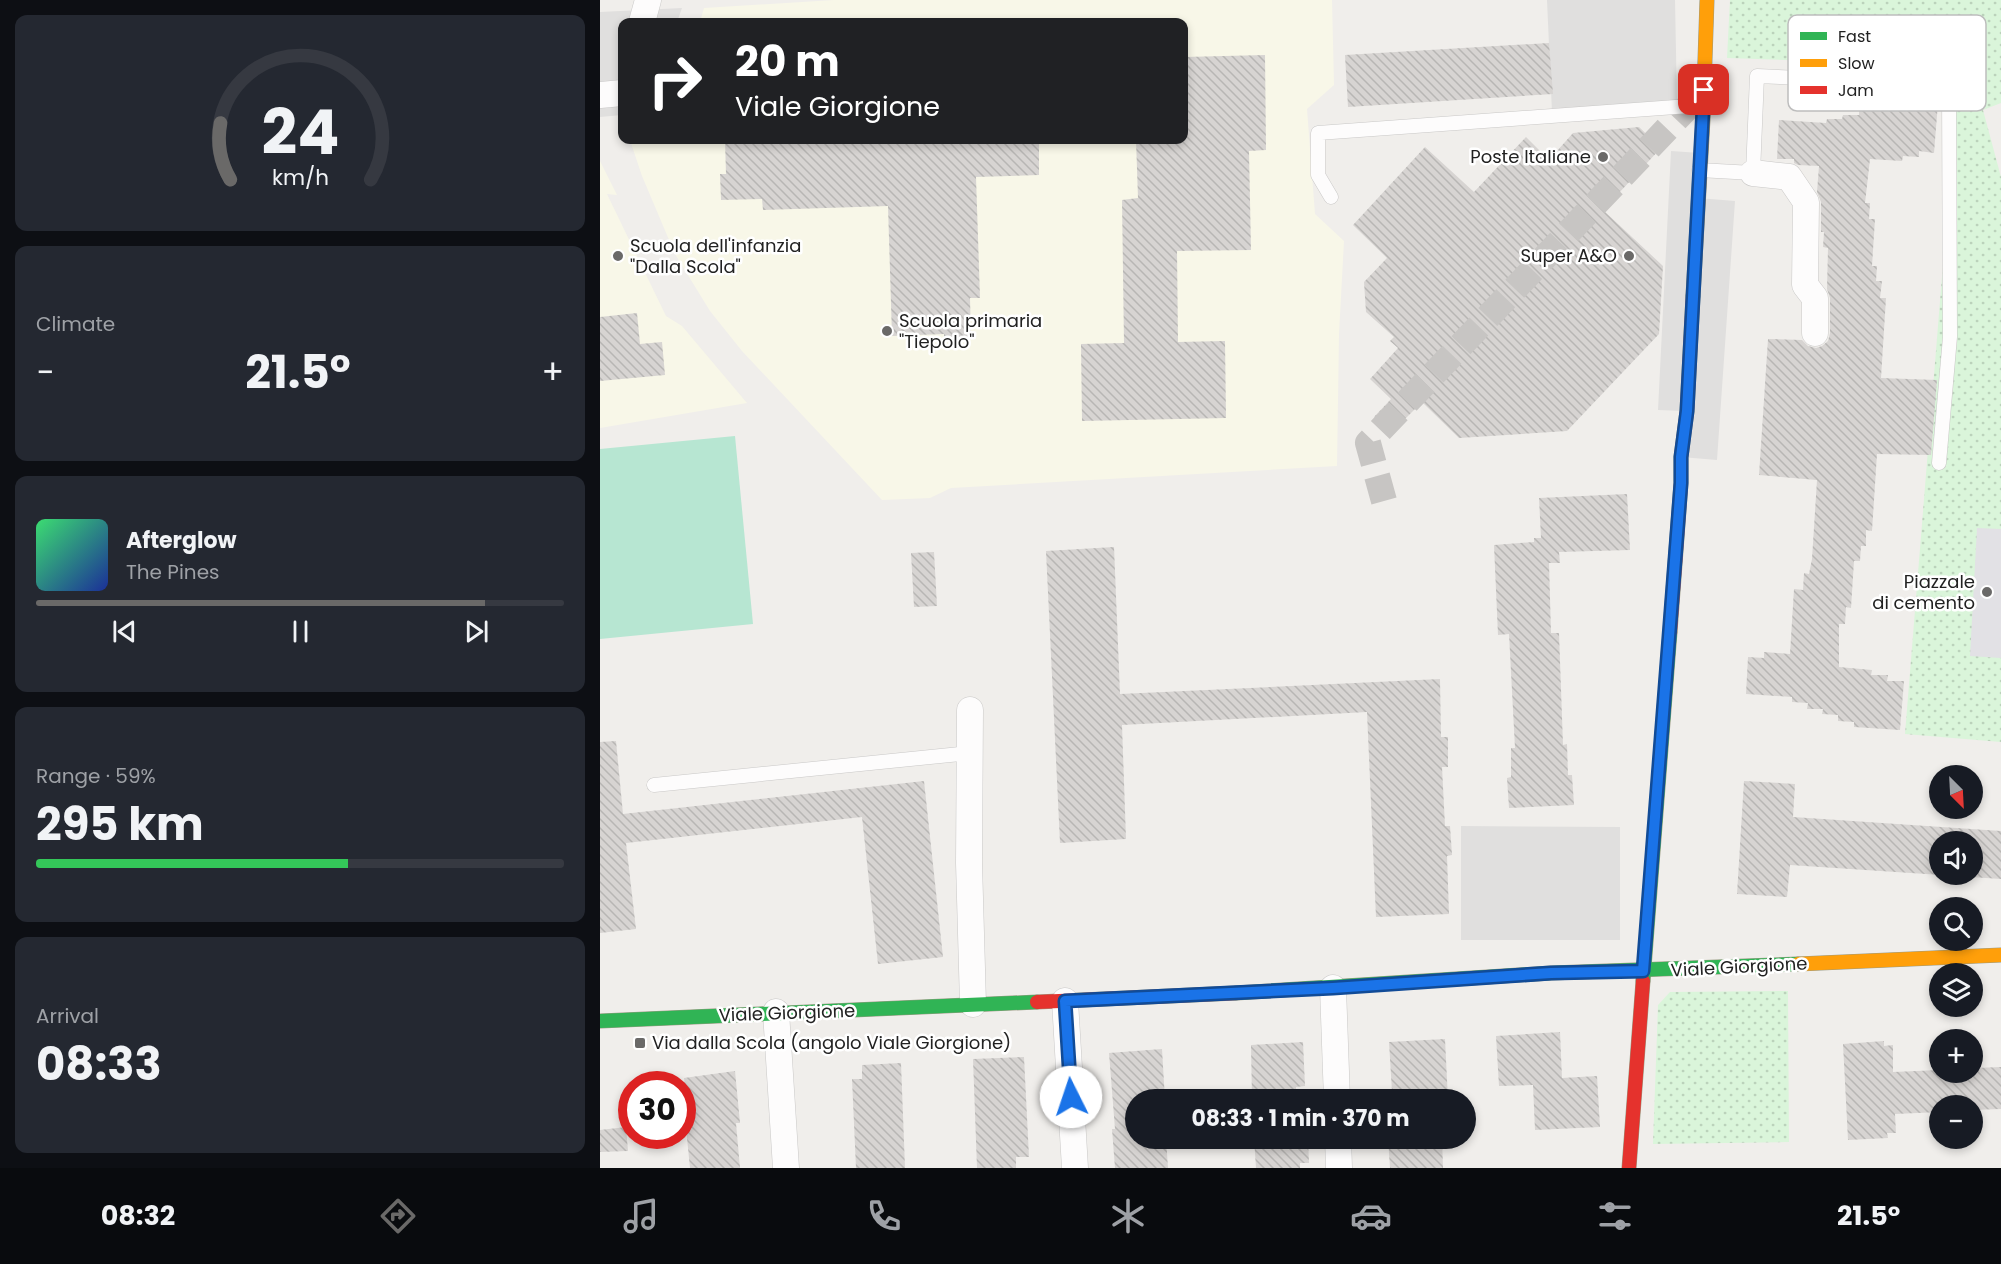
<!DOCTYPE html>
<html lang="en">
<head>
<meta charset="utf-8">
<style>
  :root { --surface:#171b24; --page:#242831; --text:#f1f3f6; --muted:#9ea1a6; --line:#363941; --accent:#6a6968 }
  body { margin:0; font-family:Poppins,sans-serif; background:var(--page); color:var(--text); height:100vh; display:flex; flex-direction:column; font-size:22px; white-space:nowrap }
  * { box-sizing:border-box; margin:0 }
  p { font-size:20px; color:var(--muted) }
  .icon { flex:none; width:33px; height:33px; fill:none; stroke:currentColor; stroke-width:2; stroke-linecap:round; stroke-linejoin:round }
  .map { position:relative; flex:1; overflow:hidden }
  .details { display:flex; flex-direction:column; gap:15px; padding:15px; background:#0d0f14; width:600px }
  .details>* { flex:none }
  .banner { position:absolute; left:18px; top:18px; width:570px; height:126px; border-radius:12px; box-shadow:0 3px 9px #0003; background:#202124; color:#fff; overflow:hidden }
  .needle { width:39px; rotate:156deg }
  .controls { position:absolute; left:1329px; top:765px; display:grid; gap:12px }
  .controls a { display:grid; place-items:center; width:54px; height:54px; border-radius:50%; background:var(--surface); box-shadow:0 3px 9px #0003; font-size:30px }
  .speed { position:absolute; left:18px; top:1071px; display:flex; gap:12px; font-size:30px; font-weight:700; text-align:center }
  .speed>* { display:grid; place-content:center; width:78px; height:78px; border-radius:50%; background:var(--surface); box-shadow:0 3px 9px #0003; line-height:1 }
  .speed .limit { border:9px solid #d22; background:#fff; color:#111 }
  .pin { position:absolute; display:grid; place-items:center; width:51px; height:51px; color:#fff; margin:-26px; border-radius:12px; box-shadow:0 3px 9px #0006 }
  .me { position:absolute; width:66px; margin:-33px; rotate:356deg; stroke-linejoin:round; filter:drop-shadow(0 0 4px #0008) }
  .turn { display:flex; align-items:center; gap:21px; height:126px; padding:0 18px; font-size:27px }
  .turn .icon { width:78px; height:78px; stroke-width:2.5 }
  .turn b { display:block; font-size:42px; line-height:51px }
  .big { font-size:45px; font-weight:700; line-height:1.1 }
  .details .tile { flex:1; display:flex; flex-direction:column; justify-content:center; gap:9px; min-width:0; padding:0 21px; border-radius:12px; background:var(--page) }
  .details .dial { align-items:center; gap:0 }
  .dial svg { height:156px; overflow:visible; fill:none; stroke:var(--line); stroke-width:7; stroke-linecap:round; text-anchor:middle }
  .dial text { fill:var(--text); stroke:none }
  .song { display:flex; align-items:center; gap:18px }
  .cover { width:72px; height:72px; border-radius:9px; background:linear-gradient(135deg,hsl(140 70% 55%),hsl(230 70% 35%)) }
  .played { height:6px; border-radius:3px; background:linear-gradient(90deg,var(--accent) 85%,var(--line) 85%) }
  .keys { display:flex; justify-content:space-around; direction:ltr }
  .heat { display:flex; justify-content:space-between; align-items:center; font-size:33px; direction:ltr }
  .charge { height:9px; border-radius:4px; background:linear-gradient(90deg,#34c759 59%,var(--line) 0) }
  .trip { position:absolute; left:525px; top:1089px; width:351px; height:60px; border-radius:30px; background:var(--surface); box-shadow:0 3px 9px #0003; font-weight:700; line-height:60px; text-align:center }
  .menu { display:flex; height:96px; justify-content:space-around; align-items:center; background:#090b0e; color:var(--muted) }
  .menu .icon { width:42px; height:42px }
  .menu .selected { color:var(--accent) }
  .menu b { font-size:27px; color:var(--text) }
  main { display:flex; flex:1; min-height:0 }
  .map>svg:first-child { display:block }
  .education { fill:#f8f7e8 }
  .park { fill:url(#park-dots) }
  .pitch { fill:#b7e6d2 }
  .parking { fill:#e0dfde }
  .plaza { fill:#e2e1e5 }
  .building { fill:url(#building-back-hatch); fill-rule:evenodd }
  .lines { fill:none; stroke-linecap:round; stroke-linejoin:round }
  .street-tunnel { stroke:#c7c5c3; stroke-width:26; stroke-dasharray:26 13; stroke-linecap:butt }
  .lane-casing { stroke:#c9c8c7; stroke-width:15 }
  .street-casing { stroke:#c9c8c7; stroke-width:27 }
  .fast-casing { stroke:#999a82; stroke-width:15 }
  .slow-casing { stroke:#999a82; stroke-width:15 }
  .jam-casing { stroke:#999a82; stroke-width:15 }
  .lane { stroke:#fdfcfc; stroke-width:14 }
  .street { stroke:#fdfcfc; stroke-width:26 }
  .fast { stroke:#30b455; stroke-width:14 }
  .slow { stroke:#ff9f0a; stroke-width:14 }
  .jam { stroke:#e5322d; stroke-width:14 }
  .route-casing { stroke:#114b97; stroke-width:15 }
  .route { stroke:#1a73e8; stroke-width:10 }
  .poi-dot { fill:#6a6968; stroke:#fff; stroke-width:2 }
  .labels { text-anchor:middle; stroke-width:5; stroke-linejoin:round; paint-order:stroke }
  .poi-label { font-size:18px; fill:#222; stroke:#fff; text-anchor:end }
  .street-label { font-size:18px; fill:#222; stroke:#fff }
  .key { fill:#fff; stroke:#bdbdbd; stroke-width:1.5 }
  .key-label { font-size:16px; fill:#222 }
</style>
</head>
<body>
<main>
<section class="details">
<div class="tile dial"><svg viewBox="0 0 100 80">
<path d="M14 69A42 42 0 1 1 86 69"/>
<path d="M14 69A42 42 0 0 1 9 40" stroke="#6a6968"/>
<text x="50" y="56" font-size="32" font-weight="700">24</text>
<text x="50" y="72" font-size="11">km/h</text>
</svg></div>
<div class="tile"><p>Climate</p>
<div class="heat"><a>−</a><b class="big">21.5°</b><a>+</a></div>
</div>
<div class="tile">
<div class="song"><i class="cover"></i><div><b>Afterglow</b><p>The Pines</p></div></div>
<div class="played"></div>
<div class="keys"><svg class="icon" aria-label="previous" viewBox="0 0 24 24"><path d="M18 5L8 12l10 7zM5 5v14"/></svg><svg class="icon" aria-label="pause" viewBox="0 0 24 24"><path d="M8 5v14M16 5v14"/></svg><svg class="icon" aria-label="next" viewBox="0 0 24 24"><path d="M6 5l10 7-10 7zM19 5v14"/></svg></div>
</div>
<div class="tile"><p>Range · 59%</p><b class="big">295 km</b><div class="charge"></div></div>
<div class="tile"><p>Arrival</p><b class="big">08:33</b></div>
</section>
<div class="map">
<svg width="1401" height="1168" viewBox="0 0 1401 1168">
  <defs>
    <pattern id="park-dots" width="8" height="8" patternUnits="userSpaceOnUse" patternTransform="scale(1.5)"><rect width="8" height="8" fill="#daf5da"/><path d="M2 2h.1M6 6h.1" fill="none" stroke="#bbd2bb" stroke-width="1.8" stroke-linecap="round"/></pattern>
    <pattern id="building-back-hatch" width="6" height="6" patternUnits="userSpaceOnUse" patternTransform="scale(1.5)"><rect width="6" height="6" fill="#d7d4d2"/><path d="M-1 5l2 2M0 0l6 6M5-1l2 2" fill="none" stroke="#b8b6b4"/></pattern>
  </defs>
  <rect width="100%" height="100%" fill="#f0eeeb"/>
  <g class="education">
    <path d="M234,0H732L734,85L707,109L715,214L744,241L739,334L737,466L351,488L330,498L282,500L142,351L110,311L75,254L42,176L30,140H584V22H100L104,8Z"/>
    <path d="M0,161L17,195L7,194L66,316L82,326L147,403L0,428Z"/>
  </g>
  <g class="park">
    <path d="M1130,0H1401V103L1383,110L1401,177V742L1305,734L1359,66L1127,58Z"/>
    <path d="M1188,991L1189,1142L1053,1144L1058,1005L1070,992Z"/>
  </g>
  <path class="pitch" d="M135,436L153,624L0,639V449Z"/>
  <g class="parking">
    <path d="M947,0H1075L1077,104L952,112Z"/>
    <path d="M82,8L77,22H22V115L0,117V12Z"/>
    <path d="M1071,151L1100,153L1098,198L1135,201L1117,460L1081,457L1084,411L1058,410Z"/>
    <path d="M861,826L1020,827V940H861Z"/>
  </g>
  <path class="plaza" d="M1377,528L1401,529V658L1370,656Z"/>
  <g class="building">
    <path d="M949,43L953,94L748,107L745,55Z"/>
    <path d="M665,55L666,150L649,151L651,250L577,251L578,342L625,341L626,418L482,421L481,344L524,343L522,200L538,198L536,140H584V57Z"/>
    <path d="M1291,101L1338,103L1334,153L1319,151V157L1303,156L1302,161L1270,159L1265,203H1270L1269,219H1275L1272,266H1277L1276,281H1282L1280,298H1286L1281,378L1337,380L1331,455L1277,454L1272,531L1266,530V546H1261L1260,561H1254L1251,608L1246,607L1245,624H1239V667L1272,670L1271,675H1288L1287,681H1304L1300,730L1254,727V722L1238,721V715L1222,714L1223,709H1207L1208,703L1192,702V697L1146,694L1148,657L1164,658V652L1190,654L1194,589L1203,590L1204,573L1209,574L1212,559L1217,480L1159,475L1168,339L1202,340L1208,346L1216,348L1222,346L1228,341L1230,333V298L1227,289L1228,248L1223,247L1224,232H1221V202L1217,192L1219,166L1198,165L1194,163V159H1177L1179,120L1226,123L1227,119H1242L1243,115H1259V109L1274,111L1275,105L1290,106Z"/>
    <path d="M1039,127L1061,148L1003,210L1063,266L1059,334L967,431L859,438L822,402L790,434L774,417L791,399L770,379L798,348L790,341L794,337L766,312L764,282L787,258L753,225L825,147L874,192L926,137L949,160L973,133Z"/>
    <path d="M125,140H439V175L376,177L380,298H370L371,339L344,340V334L292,336L288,206L163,210L162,199L121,200L120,174H126Z"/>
    <path d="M37,313L40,344L62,342L65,375L0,381V317Z"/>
    <path d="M1027,494L1030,550L959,552L960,563H949L951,633H959L963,745L967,744L968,775H972L974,805L909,808L907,778L911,777V748H915L909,634L898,635L894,545L934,542V538H941L939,498Z"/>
    <path d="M514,547L520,694L840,679L841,737H848V767H842L845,826H850L852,855L847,856L849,914L776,917L767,712L522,725L526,839L460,843L446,551Z"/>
    <path d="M334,552L337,606L314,607L311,553Z"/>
    <path d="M16,741L23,814L324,781L343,957L278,964L262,817L26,843L36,929L0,933V742Z"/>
    <path d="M1144,781L1195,784L1193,817L1401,831V879L1190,865L1187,897L1137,894ZM1340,842H1372V874H1340Z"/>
    <path d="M960,1032L962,1078L997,1076L1000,1127L935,1130L933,1085L899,1086L896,1036Z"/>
    <path d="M845,1039L848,1100H794V1093L792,1092L789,1042Z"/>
    <path d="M1284,1041V1046L1293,1045V1072L1340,1070V1072H1372V1069L1375,1068L1401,1067V1109L1372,1110V1106H1340V1112L1295,1114L1296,1133H1287L1288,1138L1248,1140L1243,1044Z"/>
    <path d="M703,1042L705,1086L696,1087V1100H652L651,1045Z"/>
    <path d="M562,1049L565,1100H536V1138H566L568,1168H515L512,1129H515L509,1053Z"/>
    <path d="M424,1057L429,1157H416V1168H377L373,1059Z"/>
    <path d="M301,1063L305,1168H256L252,1079H262V1065Z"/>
    <path d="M135,1071L140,1123H136L140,1168H90L86,1128H90L84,1078Z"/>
    <path d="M26,1127L28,1151L0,1152V1130Z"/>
    <path d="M654,1138H708L709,1163H700V1168H656Z"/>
    <path d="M788,1138H842L843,1168H790Z"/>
  </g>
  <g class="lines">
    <path class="street-tunnel" d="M784,501L768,443L1104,90"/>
    <defs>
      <g id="lane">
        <path d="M1099,170L1153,173L1157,76L1349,85L1350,337L1339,463"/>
        <path d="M731,197L718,175V133L1103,105"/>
        <path d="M54,785L370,753"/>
      </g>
      <g id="street">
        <path d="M42,22L48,0"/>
        <path d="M0,95L22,93"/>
        <path d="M1153,173L1189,177L1206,202L1205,285L1215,298V333"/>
        <path d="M370,710L369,863L373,1004"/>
        <path d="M733,988L737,1100"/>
        <path d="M465,1001L475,1168"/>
        <path d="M176,1012L186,1168"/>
        <path d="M738,1138L739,1168"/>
      </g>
      <g id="fast">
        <path d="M1043,981L1070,632"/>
        <path d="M636,993L951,973L1198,964"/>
        <path d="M0,1021L437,1002"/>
      </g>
      <g id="slow">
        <path d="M1093,296L1103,119L1107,0"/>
        <path d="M1198,964L1401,955"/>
      </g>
      <g id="jam">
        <path d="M1070,632L1081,483V457L1087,411L1093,296"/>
        <path d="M437,1002L636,993"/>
        <path d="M1029,1168L1043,981"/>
      </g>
    </defs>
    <use href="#lane" class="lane-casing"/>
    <use href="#street" class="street-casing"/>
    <use href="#fast" class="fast-casing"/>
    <use href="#slow" class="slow-casing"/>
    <use href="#jam" class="jam-casing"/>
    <use href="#lane" class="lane"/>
    <use href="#street" class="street"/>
    <use href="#fast" class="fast"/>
    <use href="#slow" class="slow"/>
    <use href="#jam" class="jam"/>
  </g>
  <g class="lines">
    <defs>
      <path id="route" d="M471,1097L465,1001L733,988L951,973L1043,971L1081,483V457L1087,411L1104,90"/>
    </defs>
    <use href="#route" class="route-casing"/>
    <use href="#route" class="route"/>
  </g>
  <g class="poi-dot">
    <circle cx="1003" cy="157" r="6"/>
    <circle cx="18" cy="256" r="6"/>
    <circle cx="1029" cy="256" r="6"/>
    <circle cx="287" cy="331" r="6"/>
    <circle cx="1387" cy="592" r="6"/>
    <rect x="34" y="1037" width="12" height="12" rx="3"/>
  </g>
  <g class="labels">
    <g class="poi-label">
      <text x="991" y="163">Poste Italiane</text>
      <text x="30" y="252" text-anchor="start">Scuola dell'infanzia<tspan x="30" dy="21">"Dalla Scola"</tspan></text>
      <text x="1017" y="262">Super A&amp;O</text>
      <text x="299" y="327" text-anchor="start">Scuola primaria<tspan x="299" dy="21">"Tiepolo"</tspan></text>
      <text x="1375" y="588">Piazzale<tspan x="1375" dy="21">di cemento</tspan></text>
      <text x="52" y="1049" text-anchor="start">Via dalla Scola (angolo Viale Giorgione)</text>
    </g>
    <g class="street-label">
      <text transform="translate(1139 967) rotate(-3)" y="6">Viale Giorgione</text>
      <text transform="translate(187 1013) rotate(-2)" y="6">Viale Giorgione</text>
    </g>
  </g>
  <rect x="1188" y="15" width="198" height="96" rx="9" class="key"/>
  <rect x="1200" y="32" width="27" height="8" fill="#30b455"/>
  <rect x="1200" y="59" width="27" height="8" fill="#ff9f0a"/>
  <rect x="1200" y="86" width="27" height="8" fill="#e5322d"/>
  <g class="key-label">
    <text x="1238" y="42">Fast</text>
    <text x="1238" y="69">Slow</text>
    <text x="1238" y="96">Jam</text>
  </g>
</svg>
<div class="controls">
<a><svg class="needle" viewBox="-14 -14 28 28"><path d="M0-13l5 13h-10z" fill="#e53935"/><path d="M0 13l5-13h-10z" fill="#9ea1a6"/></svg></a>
<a><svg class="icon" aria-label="sound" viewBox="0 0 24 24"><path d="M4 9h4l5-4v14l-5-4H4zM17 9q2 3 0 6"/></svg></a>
<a><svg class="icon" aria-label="search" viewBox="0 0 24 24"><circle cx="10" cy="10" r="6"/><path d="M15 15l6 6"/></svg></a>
<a><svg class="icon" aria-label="layers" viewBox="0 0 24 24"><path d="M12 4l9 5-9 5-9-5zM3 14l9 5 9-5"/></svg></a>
<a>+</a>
<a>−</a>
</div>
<div class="speed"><div class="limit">30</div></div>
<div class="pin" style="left:1104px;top:90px;background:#d93025"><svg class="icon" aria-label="arrive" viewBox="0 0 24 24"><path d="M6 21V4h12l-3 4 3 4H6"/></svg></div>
<svg class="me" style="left:471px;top:1097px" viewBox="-20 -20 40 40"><circle r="19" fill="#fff"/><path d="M0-13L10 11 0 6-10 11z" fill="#1a73e8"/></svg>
<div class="trip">08:33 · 1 min · 370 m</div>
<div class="banner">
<div class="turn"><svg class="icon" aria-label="right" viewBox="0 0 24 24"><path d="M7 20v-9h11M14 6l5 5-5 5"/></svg><div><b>20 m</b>Viale Giorgione</div></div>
</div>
</div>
</main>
<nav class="menu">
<b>08:32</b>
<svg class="icon selected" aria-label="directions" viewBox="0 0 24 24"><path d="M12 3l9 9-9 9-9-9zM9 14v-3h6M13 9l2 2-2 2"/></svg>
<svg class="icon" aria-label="music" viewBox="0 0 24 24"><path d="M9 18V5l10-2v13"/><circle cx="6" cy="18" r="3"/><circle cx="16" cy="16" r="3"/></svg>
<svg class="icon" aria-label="phone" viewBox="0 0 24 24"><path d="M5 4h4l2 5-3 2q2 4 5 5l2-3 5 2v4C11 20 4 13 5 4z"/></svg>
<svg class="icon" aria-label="climate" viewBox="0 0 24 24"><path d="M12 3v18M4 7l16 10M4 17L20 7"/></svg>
<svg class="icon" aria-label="car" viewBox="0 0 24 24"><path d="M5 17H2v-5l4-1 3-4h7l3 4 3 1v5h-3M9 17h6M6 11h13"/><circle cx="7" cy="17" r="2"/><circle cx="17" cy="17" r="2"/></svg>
<svg class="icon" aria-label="filters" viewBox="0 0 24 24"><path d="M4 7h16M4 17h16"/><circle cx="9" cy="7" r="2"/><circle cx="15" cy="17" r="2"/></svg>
<b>21.5°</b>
</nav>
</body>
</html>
